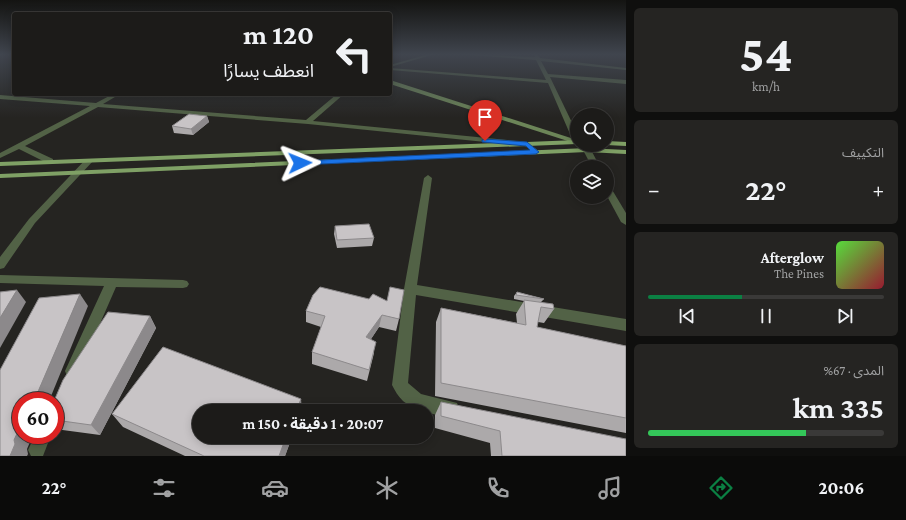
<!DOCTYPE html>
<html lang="ar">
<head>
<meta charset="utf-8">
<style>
  :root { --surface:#1c1b19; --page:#252422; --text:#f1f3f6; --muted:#a0a1a2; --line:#3a3938; --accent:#0b8043 }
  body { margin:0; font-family:"Crimson Pro","Noto Sans Arabic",serif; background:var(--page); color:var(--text); direction:rtl; height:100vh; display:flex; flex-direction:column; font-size:15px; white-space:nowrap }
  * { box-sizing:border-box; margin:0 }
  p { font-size:13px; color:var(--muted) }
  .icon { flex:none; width:22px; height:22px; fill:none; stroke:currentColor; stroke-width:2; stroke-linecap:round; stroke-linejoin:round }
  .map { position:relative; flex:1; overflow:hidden; direction:ltr }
  .panel { display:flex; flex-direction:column; gap:8px; padding:8px; background:#0f0f0e; width:280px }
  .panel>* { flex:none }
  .hud { position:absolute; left:12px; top:12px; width:380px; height:84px; border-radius:4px; box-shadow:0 2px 10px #0003,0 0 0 1px var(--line); direction:rtl; background:#1c1b19; color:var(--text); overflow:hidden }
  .controls { position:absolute; left:570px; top:108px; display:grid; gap:8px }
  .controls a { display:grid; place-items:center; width:44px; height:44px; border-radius:50%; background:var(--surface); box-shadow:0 2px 10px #0003,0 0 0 1px var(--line); font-size:20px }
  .speed { position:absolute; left:12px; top:392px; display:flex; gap:8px; font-size:20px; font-weight:700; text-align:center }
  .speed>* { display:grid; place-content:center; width:52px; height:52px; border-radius:50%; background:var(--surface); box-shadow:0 2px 10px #0003,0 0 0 1px var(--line); line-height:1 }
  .speed .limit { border:6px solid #d22; background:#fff; color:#111 }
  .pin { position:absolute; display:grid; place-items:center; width:34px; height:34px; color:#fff; margin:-41px -17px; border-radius:50% 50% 50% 0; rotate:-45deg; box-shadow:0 0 4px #0007 }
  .pin .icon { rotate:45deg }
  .me { position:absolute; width:44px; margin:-22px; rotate:88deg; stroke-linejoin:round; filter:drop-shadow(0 0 3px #0008) }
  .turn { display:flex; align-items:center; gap:14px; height:84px; padding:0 12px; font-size:18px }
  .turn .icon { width:52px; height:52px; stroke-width:2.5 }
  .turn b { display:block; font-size:28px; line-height:34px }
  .big { font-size:30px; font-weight:700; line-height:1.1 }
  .panel .tile { flex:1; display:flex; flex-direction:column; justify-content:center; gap:6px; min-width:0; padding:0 14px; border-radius:6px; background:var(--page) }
  .panel .dial { align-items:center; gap:0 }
  .dial b { font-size:52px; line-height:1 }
  .song { display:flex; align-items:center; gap:12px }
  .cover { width:48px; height:48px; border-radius:6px; background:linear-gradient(135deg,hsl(110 70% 55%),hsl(350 70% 35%)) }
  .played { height:4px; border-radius:2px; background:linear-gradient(90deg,var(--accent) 40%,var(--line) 40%) }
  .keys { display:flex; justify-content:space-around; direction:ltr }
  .heat { display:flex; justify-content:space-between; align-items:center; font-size:22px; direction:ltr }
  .charge { height:6px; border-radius:3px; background:linear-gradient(90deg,#34c759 67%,var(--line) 0) }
  .trip { position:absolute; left:192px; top:404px; width:242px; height:40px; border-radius:20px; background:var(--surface); box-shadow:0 2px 10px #0003,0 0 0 1px var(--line); font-weight:700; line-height:40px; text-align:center; direction:rtl }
  .tabs { display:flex; height:64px; justify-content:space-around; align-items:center; background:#0b0b0a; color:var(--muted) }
  .tabs .icon { width:28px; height:28px }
  .tabs .selected { color:var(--accent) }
  .tabs b { font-size:18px; color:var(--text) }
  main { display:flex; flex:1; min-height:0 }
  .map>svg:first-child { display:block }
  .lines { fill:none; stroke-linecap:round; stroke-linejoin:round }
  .minor { fill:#526246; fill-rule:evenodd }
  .tertiary { fill:#526246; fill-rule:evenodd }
  .secondary { fill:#6c8558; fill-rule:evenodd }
  .primary { fill:#7fa065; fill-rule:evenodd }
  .wall { fill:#aca9aa }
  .shaded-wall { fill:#8c898b }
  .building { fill:#c8c4c6; stroke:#8c898b }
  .route { fill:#1a73e8; stroke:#114b97 }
</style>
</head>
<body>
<main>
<section class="panel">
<div class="tile dial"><b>54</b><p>km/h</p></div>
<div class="tile"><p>التكييف</p>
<div class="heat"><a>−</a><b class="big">22°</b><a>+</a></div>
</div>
<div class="tile">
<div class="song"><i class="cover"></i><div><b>Afterglow</b><p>The Pines</p></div></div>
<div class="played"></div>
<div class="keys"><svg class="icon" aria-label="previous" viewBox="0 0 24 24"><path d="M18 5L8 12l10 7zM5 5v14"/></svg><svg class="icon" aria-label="pause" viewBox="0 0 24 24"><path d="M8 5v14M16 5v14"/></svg><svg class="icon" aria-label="next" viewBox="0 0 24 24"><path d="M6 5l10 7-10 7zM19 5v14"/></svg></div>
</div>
<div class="tile"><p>المدى · 67%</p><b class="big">335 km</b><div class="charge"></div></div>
</section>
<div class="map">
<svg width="626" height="456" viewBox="0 0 626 456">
  <rect width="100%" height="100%" fill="#252421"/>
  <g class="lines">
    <g class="minor">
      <path d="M429,54H435L390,67V65Z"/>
      <path d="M459,54L535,57L534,55L536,54L540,58L626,68V70L541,61L548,74L626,80V84L550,77L577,133V143L573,141L548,83L390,70V68L546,80L536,60Z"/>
      <path d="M113,94H120L103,104L306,120L337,94H344L313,121L527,142L540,152L536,154L525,146L308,124L98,107L25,146L53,159V163H47L19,149L0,158V153L90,106L0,99V95L96,103Z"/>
      <path d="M86,159H89L93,161L35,223L4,268L0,269V257L29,219Z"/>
      <path d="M428,175L432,178L417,285L626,319V331L416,295L408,383L421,394L457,403L459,409L457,415C444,420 413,409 403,401C398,396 395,391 392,385L404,289L424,178Z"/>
      <path d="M0,275L183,280L187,281L189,284L187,287L183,288L116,287L77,376L72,378L67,376L65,371L104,286L0,283Z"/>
      <path d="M35,435H51L43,456H31L28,450Z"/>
    </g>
    <g class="tertiary">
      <path d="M584,148H590L600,167H592L583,150Z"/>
      <path d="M607,185L611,188L626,213V225L621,222L607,196Z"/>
    </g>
    <path class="secondary" d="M390,80L577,140V144L390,84Z"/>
    <g class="primary">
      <path d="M577,140V144L0,166V162Z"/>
      <path d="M607,141L626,142V146L606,145Z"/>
      <path d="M587,148L626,150V154L587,152L0,178V174Z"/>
    </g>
  </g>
  <g class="wall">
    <path d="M207,116L209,122L193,135L174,133L172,126Z"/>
    <path d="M335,226L374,238L372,246L337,248L334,234Z"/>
    <path d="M517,292L544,299L541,302L554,309L544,323L538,322L537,327L626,346V433L435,396L436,322L441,308L517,323L516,314L524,301L514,299V296Z"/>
    <path d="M313,295L399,319L396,331L379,327L371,339L374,353L367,381L312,364V352L321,327L306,322V311Z"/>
    <path d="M150,316L156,328L100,435L55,429V401Z"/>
    <path d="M441,402L626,456H491L490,443L435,428V415Z"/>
    <path d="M112,414L199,437H292L285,456H185L123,427Z"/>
  </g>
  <g class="shaded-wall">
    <path d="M207,116L209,122L193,135L191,129Z"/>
    <path d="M17,290L26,302L0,348V318Z"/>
    <path d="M80,294L88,306L49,401H34Z"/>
    <path d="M382,315L379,327L365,348L366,337Z"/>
    <path d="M150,316L156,328L100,435L91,425Z"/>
    <path d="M301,399L302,411H296Z"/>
    <path d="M21,425V435H33L27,449L28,454L27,456H10L14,440Z"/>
    <path d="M286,437H292L285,456H279Z"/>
  </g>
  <g class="building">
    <path d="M189,114L207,116L191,129L172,126Z"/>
    <path d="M369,224L374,238L337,240L335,226Z"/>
    <path d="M320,287L369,299L373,294L387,301L390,287L404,290L399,319L382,315L366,337L376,342L369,370L312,352L325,316L306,311L313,295Z"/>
    <path d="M17,290L0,318V292Z"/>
    <path d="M517,292L528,295L544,299L516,295Z"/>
    <path d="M80,294L34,401H21V425L14,440L15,444L10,456H0V370L39,298Z"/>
    <path d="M524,300L553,304L554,309L541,307L537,327L626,346V418L441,383V308L526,325Z"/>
    <path d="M108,312L150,316L91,425L55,420V401H54L63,380Z"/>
    <path d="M163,347L301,399L296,411H199V437H286L279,456H204L112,414Z"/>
    <path d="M441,402L626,439V456H502L500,431L441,416Z"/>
  </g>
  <linearGradient id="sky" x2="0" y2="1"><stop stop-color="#141412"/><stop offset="0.46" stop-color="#40454e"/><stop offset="1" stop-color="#40454e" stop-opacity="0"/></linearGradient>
  <rect width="626" height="118" fill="url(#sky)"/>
  <path class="route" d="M485,139L527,142L539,152L536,154L300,165L296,163L300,161L530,150L526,146L482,142V140Z"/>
</svg>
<div class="controls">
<a><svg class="icon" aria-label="search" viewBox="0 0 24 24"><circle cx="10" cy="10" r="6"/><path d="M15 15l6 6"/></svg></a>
<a><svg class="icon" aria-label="layers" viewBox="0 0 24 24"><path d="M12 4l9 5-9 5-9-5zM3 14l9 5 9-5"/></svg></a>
</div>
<div class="speed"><div class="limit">60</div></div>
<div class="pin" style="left:485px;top:141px;background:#d93025"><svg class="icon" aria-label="arrive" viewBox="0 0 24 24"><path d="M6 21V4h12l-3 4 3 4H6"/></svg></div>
<svg class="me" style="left:300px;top:163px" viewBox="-20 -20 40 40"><path d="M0-17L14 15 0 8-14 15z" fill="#1a73e8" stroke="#fff" stroke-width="4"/></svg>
<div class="trip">20:07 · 1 دقيقة · 150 m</div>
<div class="hud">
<div class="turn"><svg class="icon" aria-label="left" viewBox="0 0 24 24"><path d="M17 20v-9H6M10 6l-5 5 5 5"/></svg><div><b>120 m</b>انعطف يسارًا</div></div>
</div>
</div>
</main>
<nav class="tabs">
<b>20:06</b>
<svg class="icon selected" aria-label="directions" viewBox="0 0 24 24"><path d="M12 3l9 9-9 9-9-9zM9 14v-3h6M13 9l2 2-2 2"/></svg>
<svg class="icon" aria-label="music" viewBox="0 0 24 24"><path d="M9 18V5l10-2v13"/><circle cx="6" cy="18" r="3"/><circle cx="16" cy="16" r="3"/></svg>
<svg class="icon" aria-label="phone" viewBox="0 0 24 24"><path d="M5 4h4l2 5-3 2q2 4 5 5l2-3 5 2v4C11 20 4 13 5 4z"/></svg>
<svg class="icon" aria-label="climate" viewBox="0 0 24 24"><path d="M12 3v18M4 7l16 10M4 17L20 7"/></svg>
<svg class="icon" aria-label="car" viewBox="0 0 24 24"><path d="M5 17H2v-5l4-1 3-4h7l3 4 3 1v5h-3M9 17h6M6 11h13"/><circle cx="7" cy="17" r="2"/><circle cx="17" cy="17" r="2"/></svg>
<svg class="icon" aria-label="filters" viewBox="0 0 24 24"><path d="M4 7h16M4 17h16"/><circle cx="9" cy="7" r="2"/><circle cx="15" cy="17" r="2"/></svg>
<b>22°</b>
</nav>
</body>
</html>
